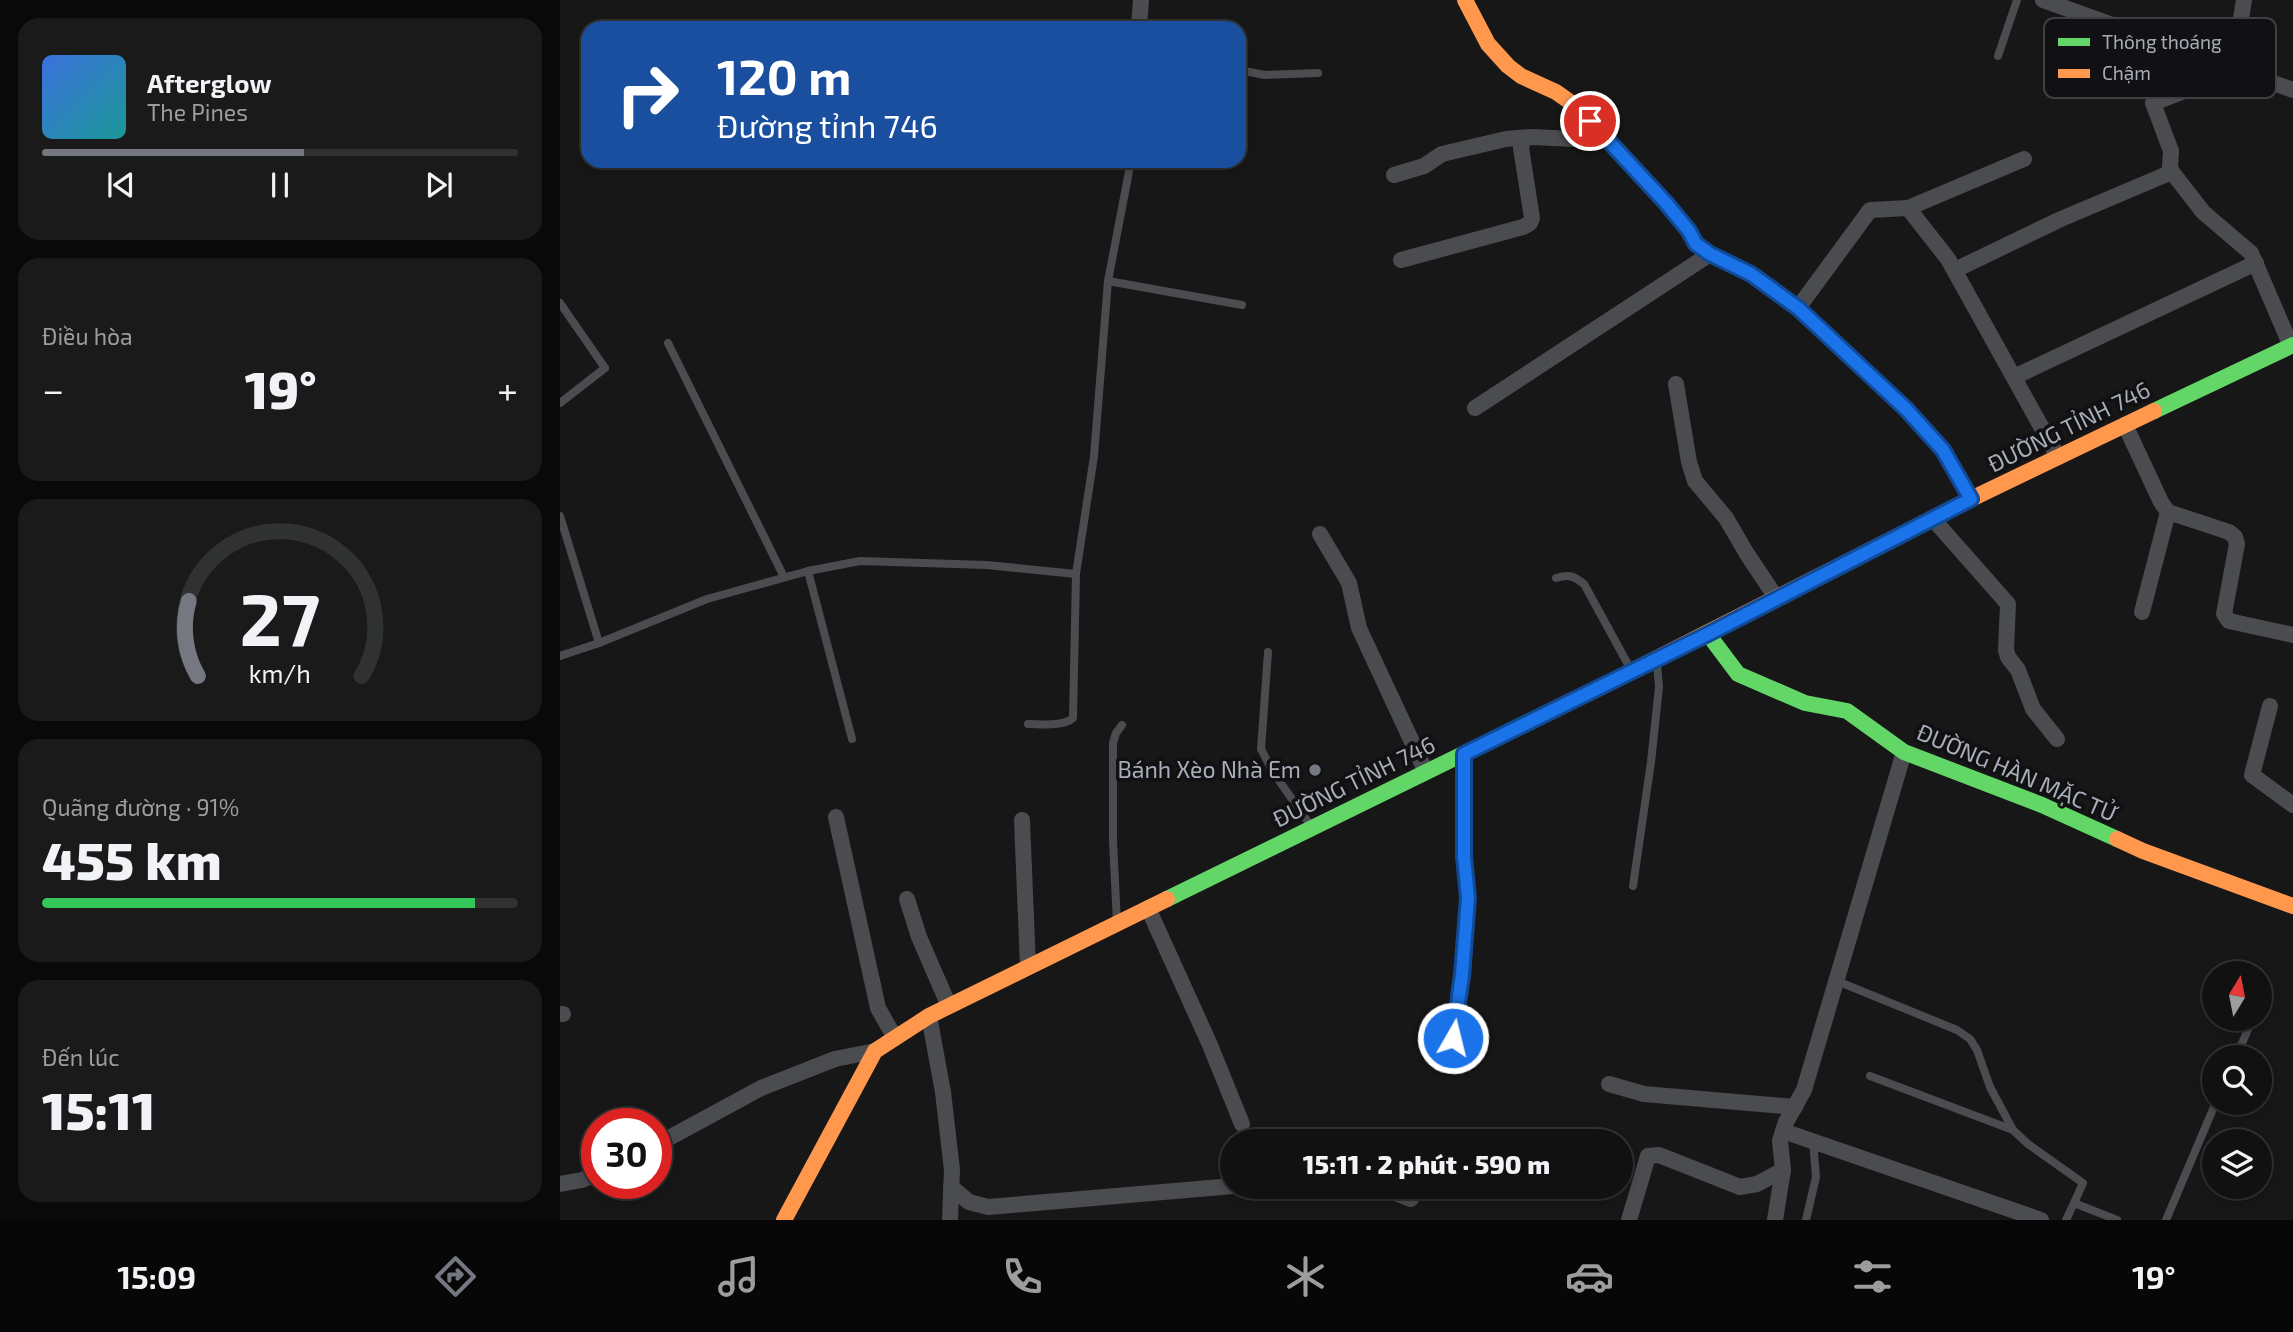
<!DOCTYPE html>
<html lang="vi">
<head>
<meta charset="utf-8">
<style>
  :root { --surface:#111; --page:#1a1a1a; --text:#f1f3f6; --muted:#9c9d9f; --line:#303131; --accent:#757880 }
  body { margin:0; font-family:"Exo 2",sans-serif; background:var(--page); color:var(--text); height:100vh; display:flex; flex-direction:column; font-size:26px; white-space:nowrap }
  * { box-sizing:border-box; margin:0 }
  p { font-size:23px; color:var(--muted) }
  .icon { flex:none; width:38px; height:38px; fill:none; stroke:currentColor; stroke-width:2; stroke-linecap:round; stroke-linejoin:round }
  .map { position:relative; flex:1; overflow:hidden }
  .panel { display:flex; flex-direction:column; gap:18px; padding:18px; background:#090909; width:560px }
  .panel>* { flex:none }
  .hud { position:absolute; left:21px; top:21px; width:665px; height:147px; border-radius:21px; box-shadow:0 4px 10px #0003,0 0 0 2px var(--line); background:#1a4fa0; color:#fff; overflow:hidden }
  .needle { width:46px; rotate:10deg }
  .buttons { position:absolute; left:1642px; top:961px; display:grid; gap:14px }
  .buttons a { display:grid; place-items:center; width:70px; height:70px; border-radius:50%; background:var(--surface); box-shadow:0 4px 10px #0003,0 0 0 2px var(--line); font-size:35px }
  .speed { position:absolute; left:21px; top:1108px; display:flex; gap:14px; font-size:35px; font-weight:700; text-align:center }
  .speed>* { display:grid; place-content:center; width:91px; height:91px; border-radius:50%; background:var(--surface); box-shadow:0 4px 10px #0003,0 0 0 2px var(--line); line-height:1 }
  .speed .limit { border:10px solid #d22; background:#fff; color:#111 }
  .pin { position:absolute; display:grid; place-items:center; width:60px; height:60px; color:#fff; margin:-30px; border:4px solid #fff; border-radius:50%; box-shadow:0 2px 7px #0007 }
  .me { position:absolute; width:77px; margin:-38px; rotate:8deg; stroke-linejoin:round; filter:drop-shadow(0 0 5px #0008) }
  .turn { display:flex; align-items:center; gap:24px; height:147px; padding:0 21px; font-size:32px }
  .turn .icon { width:91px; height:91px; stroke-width:2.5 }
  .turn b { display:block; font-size:49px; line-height:60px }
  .big { font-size:52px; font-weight:800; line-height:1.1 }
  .panel .widget { flex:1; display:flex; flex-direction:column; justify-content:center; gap:10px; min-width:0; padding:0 24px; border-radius:21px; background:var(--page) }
  .panel .dial { align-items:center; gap:0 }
  .dial svg { height:182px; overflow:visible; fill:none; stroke:var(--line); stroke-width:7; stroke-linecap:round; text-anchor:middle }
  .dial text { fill:var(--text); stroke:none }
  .song { display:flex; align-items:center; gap:21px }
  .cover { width:84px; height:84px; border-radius:10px; background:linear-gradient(135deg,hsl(220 70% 55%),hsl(180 70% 35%)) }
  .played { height:7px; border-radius:4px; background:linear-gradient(90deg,var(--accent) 55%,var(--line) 55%) }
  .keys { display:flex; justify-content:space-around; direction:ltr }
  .heat { display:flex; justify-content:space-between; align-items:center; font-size:38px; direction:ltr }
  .charge { height:10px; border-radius:5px; background:linear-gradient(90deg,#34c759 91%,var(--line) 0) }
  .trip { position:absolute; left:660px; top:1129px; width:413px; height:70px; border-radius:35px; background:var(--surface); box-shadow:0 4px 10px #0003,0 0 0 2px var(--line); font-weight:800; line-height:70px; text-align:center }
  .dock { display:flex; height:112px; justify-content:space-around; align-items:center; background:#070707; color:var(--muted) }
  .dock .icon { width:49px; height:49px }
  .dock .active { color:var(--accent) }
  .dock b { font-size:32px; color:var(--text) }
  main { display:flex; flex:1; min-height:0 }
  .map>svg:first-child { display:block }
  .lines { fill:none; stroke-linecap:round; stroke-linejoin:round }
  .lane { stroke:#4b4c50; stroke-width:8 }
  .street { stroke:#4b4c50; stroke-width:16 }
  .fast { stroke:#63d668; stroke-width:16 }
  .slow { stroke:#ff974d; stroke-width:16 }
  .route-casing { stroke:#114b97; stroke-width:18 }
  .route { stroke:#1a73e8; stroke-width:12 }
  .poi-dot { fill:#757880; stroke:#111113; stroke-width:2.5 }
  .labels { text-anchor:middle; stroke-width:7; stroke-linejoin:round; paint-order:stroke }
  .street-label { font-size:23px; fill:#a8adb8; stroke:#111113 }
  .poi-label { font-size:23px; fill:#a8adb8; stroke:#111113; text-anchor:end }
  .key { fill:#111113; stroke:#3e4045; stroke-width:2 }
  .key-label { font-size:19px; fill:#a8adb8 }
</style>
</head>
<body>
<main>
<section class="panel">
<div class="widget">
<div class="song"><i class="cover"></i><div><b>Afterglow</b><p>The Pines</p></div></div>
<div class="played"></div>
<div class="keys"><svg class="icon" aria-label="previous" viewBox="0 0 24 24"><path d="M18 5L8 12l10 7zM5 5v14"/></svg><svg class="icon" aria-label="pause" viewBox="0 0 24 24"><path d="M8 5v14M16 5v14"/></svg><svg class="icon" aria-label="next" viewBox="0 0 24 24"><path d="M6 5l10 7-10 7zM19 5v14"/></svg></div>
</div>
<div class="widget"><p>Điều hòa</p>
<div class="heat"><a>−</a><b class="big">19°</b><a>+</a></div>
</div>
<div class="widget dial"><svg viewBox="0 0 100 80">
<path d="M14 69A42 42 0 1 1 86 69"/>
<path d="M14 69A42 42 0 0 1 10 36" stroke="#757880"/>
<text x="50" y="56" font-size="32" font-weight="700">27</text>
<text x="50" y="72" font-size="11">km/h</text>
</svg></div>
<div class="widget"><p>Quãng đường · 91%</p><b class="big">455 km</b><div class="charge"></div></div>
<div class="widget"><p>Đến lúc</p><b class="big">15:11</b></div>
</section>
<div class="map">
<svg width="1733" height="1220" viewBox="0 0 1733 1220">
  <rect width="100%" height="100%" fill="#171717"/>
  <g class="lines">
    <g class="lane">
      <path d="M1438,56L1457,0"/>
      <path d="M679,70L705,75L758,73"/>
      <path d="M548,281L682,305"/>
      <path d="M0,303L45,368L0,403"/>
      <path d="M108,343L224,577"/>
      <path d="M0,516L39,643L0,656"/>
      <path d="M248,571L292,739"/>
      <path d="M996,578C1009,574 1014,576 1024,584L1070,668"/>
      <path d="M39,643L147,599L248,571L300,561L427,565L516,574"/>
      <path d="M708,652L701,749L713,772L751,826"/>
      <path d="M468,724C481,724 503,727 513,718L516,574L534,456L548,281L571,161"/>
      <path d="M1073,886L1091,762L1099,687L1097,663"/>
      <path d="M557,923L553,841V743L556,733L562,725"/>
      <path d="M1277,981L1397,1030L1410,1039L1417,1050L1430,1087L1453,1130L1468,1144L1523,1183L1514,1203"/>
      <path d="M1699,1003L1700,1000"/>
      <path d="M1676,1057L1693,1018"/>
      <path d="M1310,1076L1453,1130"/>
      <path d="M1246,1220L1256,1177L1253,1141"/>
      <path d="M1506,1220L1514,1203L1557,1220"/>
      <path d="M1606,1220L1656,1102"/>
    </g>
    <g class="street">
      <path d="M1483,0L1733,90"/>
      <path d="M579,28L581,0"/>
      <path d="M1649,60L1650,76L1645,83L1593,103L1611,151L1610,167L1612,172L1643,212L1691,253L1731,346"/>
      <path d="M1655,62L1680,25L1684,0"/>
      <path d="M834,175L864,166L882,154L946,139L971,137L1015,139L1041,132"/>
      <path d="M1348,208L1388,259L1498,457"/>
      <path d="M841,260L963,227L970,223L972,218L961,148L963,139"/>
      <path d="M1395,270L1501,219L1612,172"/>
      <path d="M1238,308L1310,210L1348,208L1464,159"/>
      <path d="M1454,377L1696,263"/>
      <path d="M1116,384L1129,462L1135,481L1166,518L1187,554L1217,599"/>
      <path d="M915,408L1150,254"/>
      <path d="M1565,425L1601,502L1608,512L1669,532L1675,537L1677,544L1664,614L1669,621L1733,635"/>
      <path d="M1373,519L1448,604L1446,650L1448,657L1458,670L1473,709L1497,739"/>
      <path d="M760,534L789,583L799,628L866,772"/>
      <path d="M1582,612L1608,512"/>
      <path d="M1710,706L1692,775L1733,805"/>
      <path d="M276,817L318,1008L335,1038"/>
      <path d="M462,820L468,967"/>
      <path d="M347,899L359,937L389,1006"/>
      <path d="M588,908L650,1045L682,1124"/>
      <path d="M0,1014H3"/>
      <path d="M369,1016L383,1092L392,1170L390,1220"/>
      <path d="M893,1038L903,975L908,898L904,857V754"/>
      <path d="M1049,1084L1084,1094L1235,1107"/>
      <path d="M1223,1131L1481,1220"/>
      <path d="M96,1145L201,1088L275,1059L315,1051"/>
      <path d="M0,1184L22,1180L37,1173"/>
      <path d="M817,1186L851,1199"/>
      <path d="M391,1187L409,1202L428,1207L673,1186"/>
      <path d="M1069,1220L1088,1156L1099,1155L1180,1187L1197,1184L1223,1170"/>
      <path d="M1215,1220L1223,1170L1220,1141L1226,1122L1244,1090L1344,752"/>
    </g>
    <g class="fast">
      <path d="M1252,321L1346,409L1383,450L1411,499"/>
      <path d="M1594,411L1733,345"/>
      <path d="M1148,634L1178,674L1245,703L1287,711L1344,752L1482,805L1557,839"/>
      <path d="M607,899L1052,681"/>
    </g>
    <g class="slow">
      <path d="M905,0L928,44L948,66L961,76L996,92L1020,109L1106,203L1129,231L1136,244L1150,254L1191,274L1238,308L1252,321"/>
      <path d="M1052,681L1411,499L1594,411"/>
      <path d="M1557,839L1583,851L1733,906"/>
      <path d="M224,1220L315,1051L369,1016L607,899"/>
    </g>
  </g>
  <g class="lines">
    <defs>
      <path id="route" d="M893,1038L902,975L908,898L904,857V754L1148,634L1411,499L1383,450L1346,409L1238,308L1191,274L1150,254L1136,244L1129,231L1106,203L1030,121"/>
    </defs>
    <use href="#route" class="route-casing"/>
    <use href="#route" class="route"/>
  </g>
  <circle class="poi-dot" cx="755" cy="770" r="7"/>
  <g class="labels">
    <g class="street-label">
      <text transform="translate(1509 427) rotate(-26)" y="8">ĐƯỜNG TỈNH 746</text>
      <text transform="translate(1457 773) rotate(23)" y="8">ĐƯỜNG HÀN MẶC TỬ</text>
      <text transform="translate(794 782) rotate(-26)" y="8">ĐƯỜNG TỈNH 746</text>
    </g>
    <g class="poi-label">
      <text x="741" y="778">Bánh Xèo Nhà Em</text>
    </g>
  </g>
  <rect x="1484" y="18" width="232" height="80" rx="10" class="key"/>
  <rect x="1498" y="38" width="32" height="8" fill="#63d668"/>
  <rect x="1498" y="69" width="32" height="9" fill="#ff974d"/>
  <g class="key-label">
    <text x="1542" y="49">Thông thoáng</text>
    <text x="1542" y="80">Chậm</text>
  </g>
</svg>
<div class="buttons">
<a><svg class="needle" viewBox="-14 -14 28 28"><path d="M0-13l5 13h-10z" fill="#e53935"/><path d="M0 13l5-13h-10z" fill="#9c9d9f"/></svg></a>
<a><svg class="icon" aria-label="search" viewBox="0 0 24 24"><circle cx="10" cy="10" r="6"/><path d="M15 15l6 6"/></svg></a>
<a><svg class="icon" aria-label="layers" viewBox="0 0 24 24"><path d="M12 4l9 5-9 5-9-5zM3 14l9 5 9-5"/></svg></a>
</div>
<div class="speed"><div class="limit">30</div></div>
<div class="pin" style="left:1030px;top:121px;background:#d93025"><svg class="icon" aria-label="arrive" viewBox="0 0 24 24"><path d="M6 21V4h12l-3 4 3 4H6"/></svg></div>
<svg class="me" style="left:893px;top:1038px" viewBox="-20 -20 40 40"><circle r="17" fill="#1a73e8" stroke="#fff" stroke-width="3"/><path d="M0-11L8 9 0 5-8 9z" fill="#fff"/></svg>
<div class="trip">15:11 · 2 phút · 590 m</div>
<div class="hud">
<div class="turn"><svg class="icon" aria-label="right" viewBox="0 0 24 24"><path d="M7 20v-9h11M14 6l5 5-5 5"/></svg><div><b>120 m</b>Đường tỉnh 746</div></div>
</div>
</div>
</main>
<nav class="dock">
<b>15:09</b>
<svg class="icon active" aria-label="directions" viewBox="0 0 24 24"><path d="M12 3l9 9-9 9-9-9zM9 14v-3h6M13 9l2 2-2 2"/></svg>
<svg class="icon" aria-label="music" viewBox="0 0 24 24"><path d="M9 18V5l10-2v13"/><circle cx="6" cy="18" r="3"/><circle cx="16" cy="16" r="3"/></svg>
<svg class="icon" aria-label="phone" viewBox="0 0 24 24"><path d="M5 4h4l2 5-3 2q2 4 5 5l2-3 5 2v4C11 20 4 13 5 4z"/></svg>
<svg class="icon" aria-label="climate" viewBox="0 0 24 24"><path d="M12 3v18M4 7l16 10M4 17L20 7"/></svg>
<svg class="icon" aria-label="car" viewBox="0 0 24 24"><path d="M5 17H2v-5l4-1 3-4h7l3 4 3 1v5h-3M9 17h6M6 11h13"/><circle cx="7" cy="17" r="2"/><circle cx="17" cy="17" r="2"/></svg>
<svg class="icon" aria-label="filters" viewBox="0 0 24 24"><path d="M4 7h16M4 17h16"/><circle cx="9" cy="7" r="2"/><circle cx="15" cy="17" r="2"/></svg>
<b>19°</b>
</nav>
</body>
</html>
